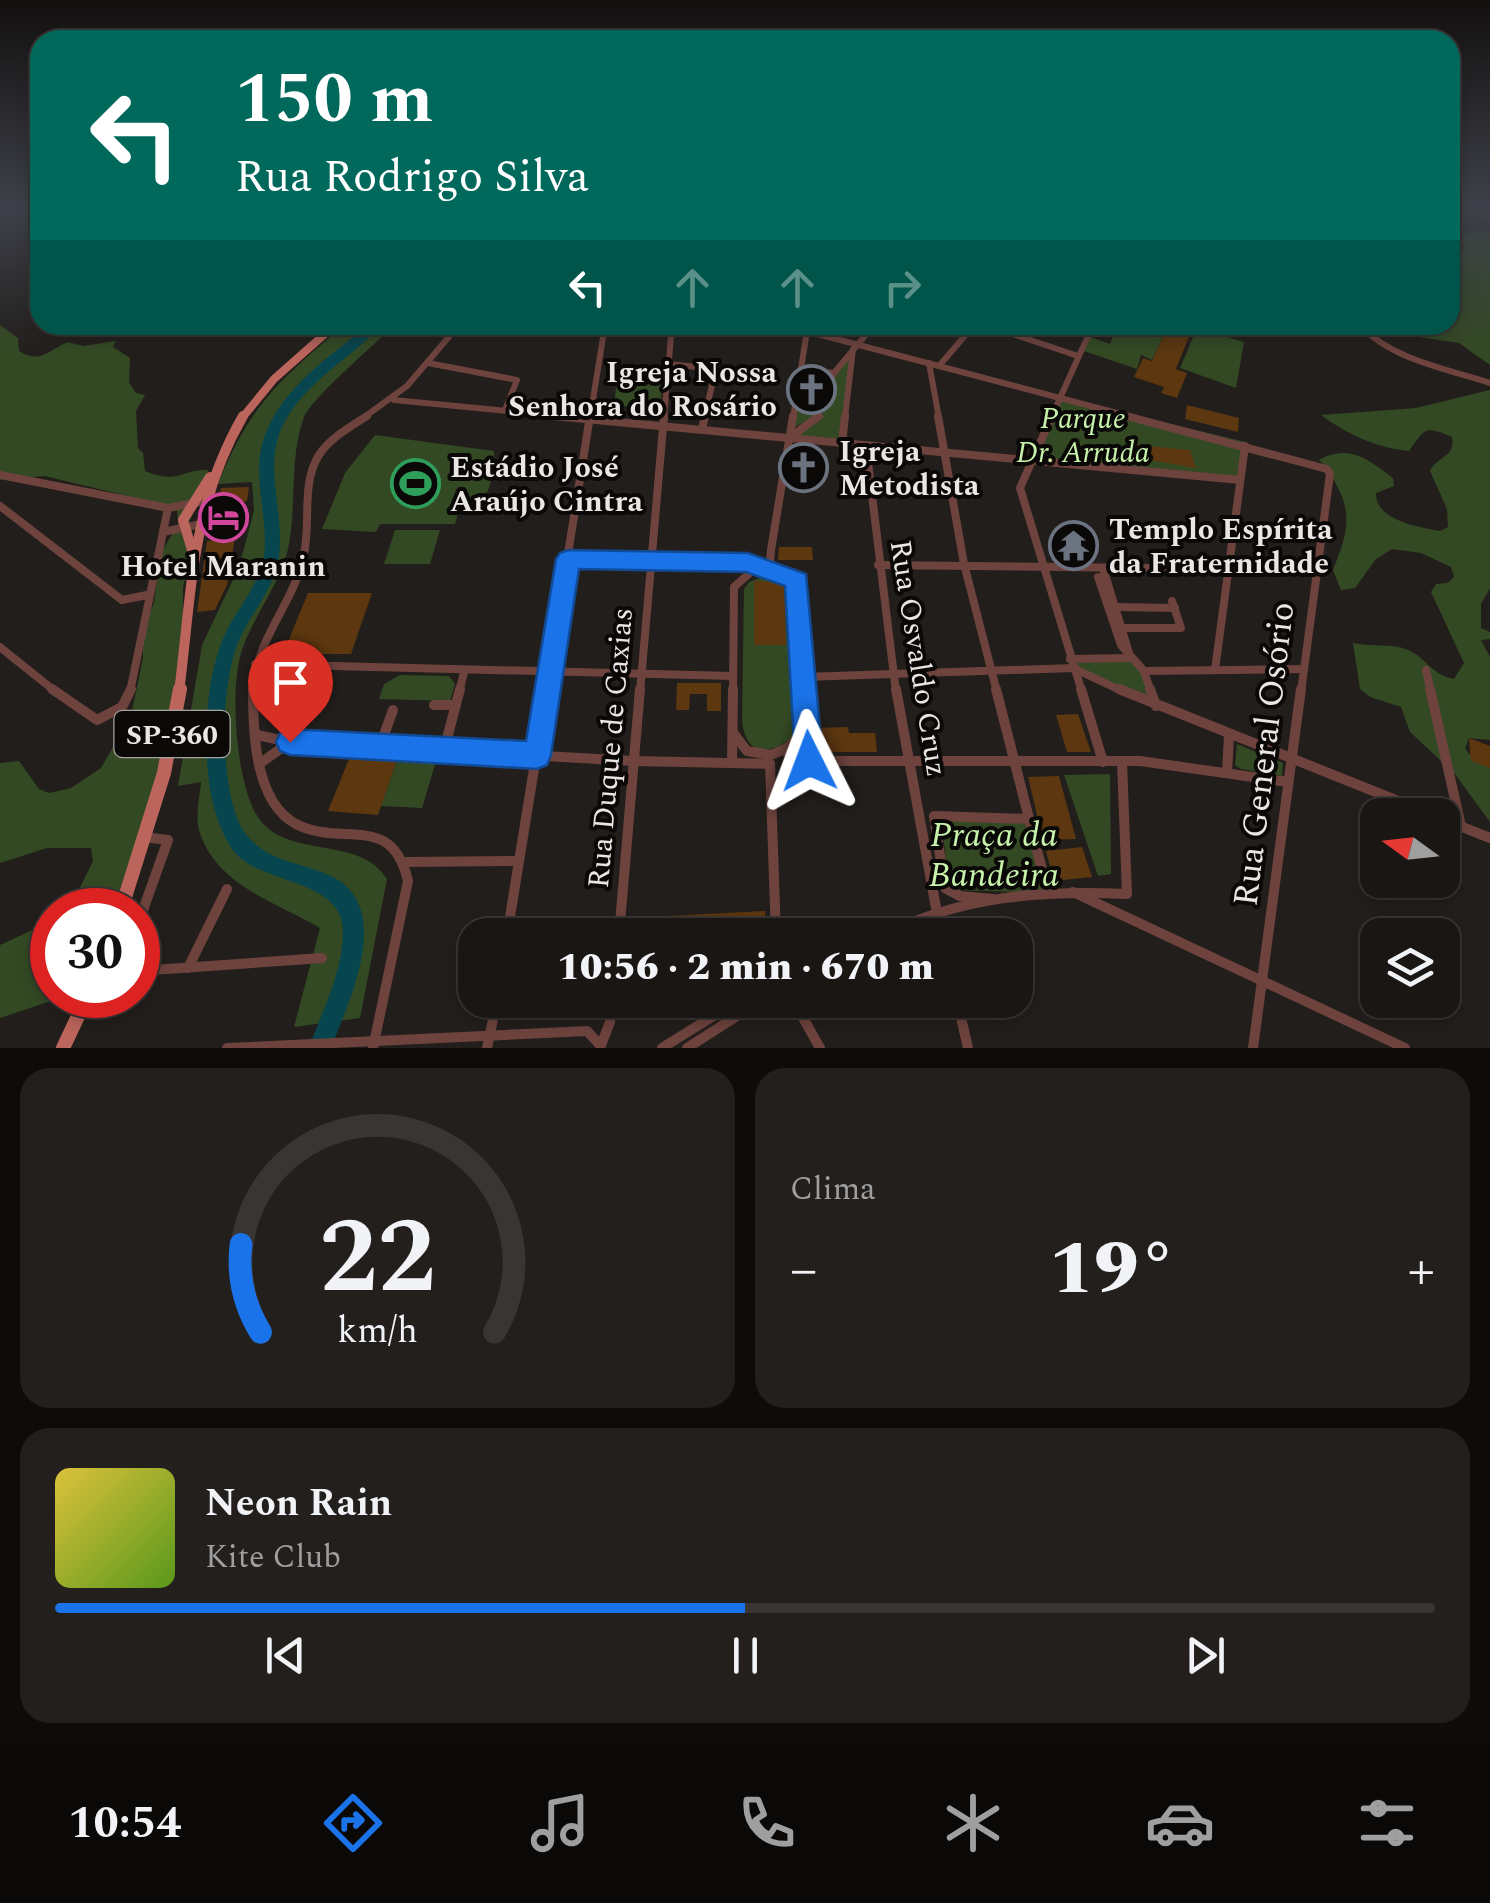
<!DOCTYPE html>
<html lang="pt">
<head>
<meta charset="utf-8">
<style>
  :root { --surface:#1a1614; --page:#231f1d; --text:#f1f3f6; --muted:#9f9fa0; --line:#383534; --accent:#1a73e8 }
  body { margin:0; font-family:Spectral,serif; background:var(--page); color:var(--text); height:100vh; display:flex; flex-direction:column; font-size:38px; white-space:nowrap }
  * { box-sizing:border-box; margin:0 }
  p { font-size:32px; color:var(--muted) }
  .icon { flex:none; width:55px; height:55px; fill:none; stroke:currentColor; stroke-width:2; stroke-linecap:round; stroke-linejoin:round }
  .map { position:relative; height:1048px; overflow:hidden }
  .drawer { display:flex; flex-direction:column; gap:20px; padding:20px; background:#0e0c0b; flex:1 }
  .drawer>* { flex:none }
  .guide { position:absolute; left:30px; top:30px; width:1430px; height:305px; border-radius:30px; box-shadow:0 5px 15px #0003,0 0 0 2px var(--line); background:#00695c; color:#fff; overflow:hidden }
  .needle { width:65px; rotate:285deg }
  .controls { position:absolute; left:1360px; top:798px; display:grid; gap:20px }
  .controls a { display:grid; place-items:center; width:100px; height:100px; border-radius:20px; background:var(--surface); box-shadow:0 5px 15px #0003,0 0 0 2px var(--line); font-size:50px }
  .speed { position:absolute; left:30px; top:888px; display:flex; gap:20px; font-size:50px; font-weight:700; text-align:center }
  .speed>* { display:grid; place-content:center; width:130px; height:130px; border-radius:50%; background:var(--surface); box-shadow:0 5px 15px #0003,0 0 0 2px var(--line); line-height:1 }
  .speed .limit { border:15px solid #d22; background:#fff; color:#111 }
  .pin { position:absolute; display:grid; place-items:center; width:85px; height:85px; color:#fff; margin:-102px -42px; border-radius:50% 50% 50% 0; rotate:-45deg; box-shadow:0 0 10px #0007 }
  .pin .icon { rotate:45deg }
  .me { position:absolute; width:110px; margin:-55px; rotate:357deg; stroke-linejoin:round; filter:drop-shadow(0 0 8px #0008) }
  .turn { display:flex; align-items:center; gap:35px; height:210px; padding:0 40px; font-size:45px }
  .turn .icon { width:130px; height:130px; stroke-width:2.5 }
  .turn b { display:block; font-size:70px; line-height:85px }
  .lanes { display:flex; align-items:center; height:95px; padding:0 40px; background:#0003; justify-content:center; gap:50px; direction:ltr }
  .lanes .off { opacity:.35 }
  .big { font-size:75px; font-weight:800; line-height:1.1 }
  .drawer .card { flex:1; display:flex; flex-direction:column; justify-content:center; gap:15px; min-width:0; padding:0 35px; border-radius:30px; background:var(--page) }
  .drawer .dial { align-items:center; gap:0 }
  .dial svg { height:260px; overflow:visible; fill:none; stroke:var(--line); stroke-width:7; stroke-linecap:round; text-anchor:middle }
  .dial text { fill:var(--text); stroke:none }
  .song { display:flex; align-items:center; gap:30px }
  .cover { width:120px; height:120px; border-radius:15px; background:linear-gradient(135deg,hsl(50 70% 55%),hsl(90 70% 35%)) }
  .played { height:10px; border-radius:5px; background:linear-gradient(90deg,var(--accent) 50%,var(--line) 50%) }
  .keys { display:flex; justify-content:space-around; direction:ltr }
  .heat { display:flex; justify-content:space-between; align-items:center; font-size:55px; direction:ltr }
  .drawer .tiles { flex:1; display:grid; gap:20px; grid-template-columns:1fr 1fr }
  .card:last-child { grid-column:span 2 }
  .trip { position:absolute; left:458px; top:918px; width:575px; height:100px; border-radius:30px; background:var(--surface); box-shadow:0 5px 15px #0003,0 0 0 2px var(--line); font-weight:800; line-height:100px; text-align:center }
  .tab-bar { display:flex; height:160px; justify-content:space-around; align-items:center; background:#0a0908; color:var(--muted) }
  .tab-bar .icon { width:70px; height:70px }
  .tab-bar .active { color:var(--accent) }
  .tab-bar b { font-size:45px; color:var(--text) }
  .map>svg:first-child { display:block }
  .green { fill:#334923 }
  .lines { fill:none; stroke-linecap:round; stroke-linejoin:round }
  .river { fill:#07464f; fill-rule:evenodd }
  .building { fill:#5c370f }
  .minor-far2 { stroke:#6e433e; stroke-width:6 }
  .minor-far1 { stroke:#6e433e; stroke-width:8 }
  .minor { stroke:#6e433e; stroke-width:10 }
  .major-far2 { stroke:#bc655c; stroke-width:8 }
  .major-far1 { stroke:#bc655c; stroke-width:10 }
  .major { stroke:#bc655c; stroke-width:14 }
  .route { fill:#1a73e8; stroke:#114b97; stroke-width:2.5 }
  .labels { text-anchor:middle; stroke-width:8; stroke-linejoin:round; paint-order:stroke }
  .shield { fill:#0a0907; stroke:#a6a4a2; stroke-width:2.5 }
  .shield-label { font-size:28px; font-weight:bold; fill:#e9e6e4 }
  .poi-label { font-size:30px; font-weight:bold; fill:#e9e6e4; stroke:#0a0907; text-anchor:start }
  .park-label { font-size:30px; font-style:italic; fill:#c7f2aa; stroke:#0a0907 }
  .street-label { font-size:30px; fill:#e9e6e4; stroke:#0a0907 }
  .near-street-label { font-size:35px; fill:#e9e6e4; stroke:#0a0907 }
  .near-park-label { font-size:35px; font-style:italic; fill:#c7f2aa; stroke:#0a0907 }
</style>
</head>
<body>
<div class="map">
<svg width="1490" height="1048" viewBox="0 0 1490 1048">
  <rect width="100%" height="100%" fill="#221e1b"/>
  <g class="green">
    <path d="M1482,231L1490,235V365L1459,343L1419,337L1394,325H1450V250H1465L1462,240L1466,233Z"/>
    <path d="M0,325L18,338L19,351C41,365 49,349 68,342L83,346L116,341L113,347L130,358L129,383L136,393L145,395L136,411L138,448L143,453L145,471C180,485 180,469 208,470L207,483L189,522L192,551L183,587V654L156,779L116,910H69L93,861L91,848H47L0,863V763L19,761L39,789L49,793L71,788L101,768L131,716L143,658V630L154,603L160,555L178,524L177,508L45,476L0,480Z"/>
    <path d="M344,325H395C377,342 311,399 304,417C288,460 298,510 287,553C278,587 253,617 242,650C229,688 236,779 256,814C284,862 359,833 387,879L360,1018L294,1027L320,928C276,902 215,885 199,830C195,816 200,795 201,782L178,786L202,645L239,567L254,511L252,482L218,484C251,403 279,381 344,325Z"/>
    <path d="M1117,325H1168L1152,360L1141,355L1137,369L1081,350L1088,336L1110,344Z"/>
    <path d="M1197,328L1244,342L1236,388L1180,368Z"/>
    <path d="M851,354L841,441L795,436L822,415L835,374Z"/>
    <path d="M665,367L660,406H614L618,369Z"/>
    <path d="M803,371L832,374L817,415L793,428Z"/>
    <path d="M1490,390V588L1481,604V628L1490,632V639L1481,640L1490,657V740L1469,738L1465,748L1470,755L1490,763V822L1455,774L1410,732L1401,707L1370,697L1360,689L1353,643C1371,647 1392,643 1408,650C1428,659 1430,674 1454,679L1464,663L1431,592L1436,584L1448,583L1454,577L1451,567L1421,553L1392,549L1376,559L1355,588L1341,590L1333,570C1345,539 1354,517 1337,486C1332,476 1328,467 1319,460C1349,443 1369,460 1393,478L1394,486L1376,493C1375,520 1418,527 1440,531L1448,527L1447,509L1430,471C1436,457 1456,457 1452,437C1424,425 1425,429 1409,451C1376,448 1347,434 1321,415L1416,408Z"/>
    <path d="M1060,398L1246,442L1240,480L1034,463Z"/>
    <path d="M375,435L494,451C496,474 488,495 475,514H458L455,524H380L376,532L322,529L345,473Z"/>
    <path d="M395,530H440L430,564H384Z"/>
    <path d="M768,575L793,582L803,729C780,751 746,765 742,720L744,589L749,582Z"/>
    <path d="M1132,659L1144,671L1151,704L1077,667L1076,662Z"/>
    <path d="M400,675L449,676L455,684L450,701L379,699L384,684Z"/>
    <path d="M1237,744L1283,763L1282,776L1241,769L1235,765Z"/>
    <path d="M398,757L437,758L422,808L381,806Z"/>
    <path d="M1110,774L1111,874L1098,876L1064,775Z"/>
    <path d="M941,817L1028,819L1048,893L956,890L949,886Z"/>
    <path d="M52,921V995H69L0,1018V945Z"/>
  </g>
  <g class="lines">
    <path class="river" d="M369,325H382C351,358 308,380 285,421C261,464 285,510 279,556C275,588 253,610 240,638C220,683 220,772 237,818C245,841 266,854 287,861C307,868 335,873 349,889C385,929 347,1006 331,1048H309C322,1011 343,972 343,932C343,881 271,885 239,857C228,846 222,832 217,817C200,767 203,678 227,630C240,605 259,585 264,556C269,516 250,474 265,435C283,387 331,355 369,325Z"/>
  </g>
  <g class="building">
    <path d="M1167,327L1190,334L1176,369L1187,373L1177,398L1161,393L1164,387L1134,377L1143,358L1152,361Z"/>
    <path d="M1187,405L1239,418L1238,432L1185,419Z"/>
    <path d="M1137,445L1190,450L1196,468L1139,458Z"/>
    <path d="M249,487L247,501L232,503L229,525L213,529L221,488Z"/>
    <path d="M235,538L227,585L215,610L197,612L207,541Z"/>
    <path d="M779,547H812L813,560H778Z"/>
    <path d="M754,581L784,582L786,645H754Z"/>
    <path d="M308,593H372L351,654H283Z"/>
    <path d="M677,683H721V711H707V694H690L689,710H676Z"/>
    <path d="M1078,714L1091,752H1067L1056,715Z"/>
    <path d="M848,727L849,733H875L877,752H818L816,728Z"/>
    <path d="M1469,738L1490,746V768L1471,761Z"/>
    <path d="M351,754L398,757L378,815L328,811Z"/>
    <path d="M1059,776L1076,839L1043,840L1028,777Z"/>
    <path d="M1082,847L1092,877L1054,881L1046,851Z"/>
    <path d="M765,911L767,935H628L629,918Z"/>
  </g>
  <g class="lines">
    <g class="minor-far2">
      <path d="M1475,209L1490,217"/>
      <path d="M783,325L1136,418"/>
      <path d="M986,325L1078,356"/>
      <path d="M1360,325C1392,360 1447,369 1490,383"/>
      <path d="M1211,332L1214,325"/>
      <path d="M428,363L517,380L505,410"/>
      <path d="M929,363L939,418"/>
      <path d="M668,364L716,369L704,418"/>
      <path d="M939,366L974,325"/>
      <path d="M716,369L751,371"/>
      <path d="M801,369L834,373"/>
      <path d="M394,400L578,418"/>
      <path d="M363,418L407,386L459,325"/>
      <path d="M590,418L605,325"/>
      <path d="M664,418L672,325"/>
      <path d="M793,418L808,325"/>
      <path d="M815,418L834,373L874,325"/>
      <path d="M845,418L853,349"/>
      <path d="M1051,418L1093,325"/>
    </g>
    <g class="minor-far1">
      <path d="M553,416L1240,480"/>
      <path d="M938,416L964,564L997,692"/>
      <path d="M1052,416L1020,488L1082,692"/>
      <path d="M1126,416L1327,469L1330,474L1301,692"/>
      <path d="M702,429L705,416"/>
      <path d="M789,438L819,416"/>
      <path d="M842,443L845,416"/>
      <path d="M866,446L896,692"/>
      <path d="M0,475L168,508L205,501"/>
      <path d="M0,506L122,600L147,595"/>
      <path d="M163,532L201,524"/>
      <path d="M568,559L747,563L792,577L797,581L804,692"/>
      <path d="M878,565L1315,570"/>
      <path d="M1103,568L1129,653"/>
      <path d="M778,571L770,562L771,550L793,416"/>
      <path d="M1098,577L1121,645L1144,671L1151,692"/>
      <path d="M1115,607L1175,608"/>
      <path d="M1122,628H1181L1172,601"/>
      <path d="M0,647L56,692"/>
      <path d="M1070,659L1131,658"/>
      <path d="M255,664L732,676"/>
      <path d="M1215,670L1245,446"/>
      <path d="M1426,670L1431,692"/>
      <path d="M1144,671L1304,669"/>
      <path d="M804,677L1073,668L1124,692"/>
      <path d="M130,692L168,508"/>
      <path d="M253,692C256,636 294,605 304,554C311,523 301,483 319,455C330,438 350,427 367,416"/>
      <path d="M459,692L464,672"/>
      <path d="M546,692L590,416"/>
      <path d="M640,692L664,416"/>
      <path d="M733,692L734,587L751,572L763,571"/>
    </g>
    <g class="minor">
      <path d="M52,689L97,720L122,707L131,689"/>
      <path d="M253,689C253,730 254,802 296,824C342,848 392,811 408,881L373,1048"/>
      <path d="M804,689L809,761H1140L1288,782"/>
      <path d="M896,689L941,935"/>
      <path d="M996,689L1048,893"/>
      <path d="M1081,689L1103,762"/>
      <path d="M1119,689L1433,815"/>
      <path d="M1150,689L1156,706"/>
      <path d="M1430,689L1461,826"/>
      <path d="M434,705H456"/>
      <path d="M734,734L747,751L771,755L787,748"/>
      <path d="M257,735L290,742L634,761L770,764"/>
      <path d="M380,746L393,710"/>
      <path d="M444,750L460,689"/>
      <path d="M784,751L806,730"/>
      <path d="M732,763L733,689"/>
      <path d="M259,764L290,742"/>
      <path d="M770,764L776,935"/>
      <path d="M1227,773L1229,735"/>
      <path d="M1442,819L1490,838"/>
      <path d="M407,862L519,861"/>
      <path d="M1073,892L1405,1048"/>
      <path d="M993,899L960,896L945,888L934,816L1028,819"/>
      <path d="M138,924L168,840L144,837"/>
      <path d="M507,935L547,689"/>
      <path d="M619,935L640,689"/>
      <path d="M884,935C961,896 1042,890 1127,894L1122,762"/>
      <path d="M188,968L227,889"/>
      <path d="M138,971L322,958"/>
      <path d="M793,1000L820,1048"/>
      <path d="M957,1000L968,1048"/>
      <path d="M227,1048L587,1031L600,1045"/>
      <path d="M487,1048L497,1000"/>
      <path d="M600,1048L610,1022L612,1000"/>
      <path d="M662,1048L739,1000"/>
      <path d="M687,1048L762,1000"/>
      <path d="M1253,1048L1301,689"/>
    </g>
    <path class="major-far2" d="M242,418L274,379L335,325"/>
    <g class="major-far1">
      <path d="M193,553L183,520L210,477"/>
      <path d="M179,692C192,591 191,506 243,416"/>
    </g>
    <g class="major">
      <path d="M121,910L164,773L180,689"/>
      <path d="M63,1048L88,995"/>
    </g>
  </g>
  <linearGradient id="sky" x2="0" y2="1"><stop stop-color="#13100f"/><stop offset="0.59" stop-color="#3e414a"/><stop offset="1" stop-color="#3e414a" stop-opacity="0"/></linearGradient>
  <rect width="1490" height="355" fill="url(#sky)"/>
  <path class="route" d="M568,550L748,553L806,574L823,761L819,770L809,774L799,770L795,761L785,586L746,572L579,569L551,755L547,765L537,769L290,755L280,751L276,742L280,733L290,729L526,741L556,559L560,553Z"/>
  <defs>
    <symbol id="church-ring" viewBox="-11 -11 22 22"><circle r="9.5" fill="#0a0907" stroke="#6b7280" stroke-width="1.5"/><path d="M-1.2-6h2.4v3.5h3.3v2.4h-3.3V6h-2.4V-.1h-3.3v-2.4h3.3Z" fill="#6b7280"/></symbol>
    <symbol id="stadium-ring" viewBox="-11 -11 22 22"><circle r="9.5" fill="#0a0907" stroke="#2e9e5b" stroke-width="1.5"/><path d="M0-5a6.5 5 0 1 0 0 10a6.5 5 0 1 0 0-10ZM-3.5-1.8h7v3.6h-7Z" fill="#2e9e5b"/></symbol>
    <symbol id="hotel-ring" viewBox="-11 -11 22 22"><circle r="9.5" fill="#0a0907" stroke="#d1479c" stroke-width="1.5"/><path d="M-6-4.5h1.5V1H6V5H4.5V3h-9V5H-6ZM-4 0a1.8 1.8 0 1 1 3.6 0ZM.5 0V-2.5h3Q6-2.5 6 0Z" fill="#d1479c"/></symbol>
    <symbol id="temple-ring" viewBox="-11 -11 22 22"><circle r="9.5" fill="#0a0907" stroke="#6b7280" stroke-width="1.5"/><path d="M0-6L5-2H3V0L6.5 2.5H4V6H1.5V3h-3V6H-4V2.5H-6.5L-3 0V-2H-5Z" fill="#6b7280"/></symbol>
  </defs>
  <g fill-rule="evenodd">
    <use href="#church-ring" x="784" y="362" width="55" height="55"/>
    <use href="#church-ring" x="776" y="440" width="55" height="55"/>
    <use href="#stadium-ring" x="388" y="456" width="55" height="55"/>
    <use href="#hotel-ring" x="196" y="490" width="55" height="55"/>
    <use href="#temple-ring" x="1046" y="518" width="55" height="55"/>
  </g>
  <g class="labels">
    <rect class="shield" x="114.5" y="711" width="115" height="46" rx="8"/>
    <g class="shield-label">
      <text x="172" y="744">SP-360</text>
    </g>
    <g class="poi-label">
      <text x="777" y="382" text-anchor="end">Igreja Nossa<tspan x="777" dy="34">Senhora do Rosário</tspan></text>
      <text x="839" y="461">Igreja<tspan x="839" dy="34">Metodista</tspan></text>
      <text x="450" y="477">Estádio José<tspan x="450" dy="34">Araújo Cintra</tspan></text>
      <text x="1109" y="539">Templo Espírita<tspan x="1109" dy="34">da Fraternidade</tspan></text>
      <text x="223" y="576" text-anchor="middle">Hotel Maranin</text>
    </g>
    <g class="park-label">
      <text x="1083" y="428">Parque<tspan x="1083" dy="34">Dr. Arruda</tspan></text>
    </g>
    <g class="street-label">
      <text transform="translate(919 658) rotate(81)" y="10">Rua Osvaldo Cruz</text>
      <text transform="translate(610 748) rotate(-85)" y="10">Rua Duque de Caxias</text>
    </g>
    <g class="near-street-label">
      <text transform="translate(1263 754) rotate(-83)" y="12">Rua General Osório</text>
    </g>
    <g class="near-park-label">
      <text x="994" y="846">Praça da<tspan x="994" dy="40">Bandeira</tspan></text>
    </g>
  </g>
</svg>
<div class="controls">
<a><svg class="needle" viewBox="-14 -14 28 28"><path d="M0-13l5 13h-10z" fill="#e53935"/><path d="M0 13l5-13h-10z" fill="#9f9fa0"/></svg></a>
<a><svg class="icon" aria-label="layers" viewBox="0 0 24 24"><path d="M12 4l9 5-9 5-9-5zM3 14l9 5 9-5"/></svg></a>
</div>
<div class="speed"><div class="limit">30</div></div>
<div class="pin" style="left:290px;top:742px;background:#d93025"><svg class="icon" aria-label="arrive" viewBox="0 0 24 24"><path d="M6 21V4h12l-3 4 3 4H6"/></svg></div>
<svg class="me" style="left:809px;top:761px" viewBox="-20 -20 40 40"><path d="M0-17L14 15 0 8-14 15z" fill="#1a73e8" stroke="#fff" stroke-width="4"/></svg>
<div class="trip">10:56 · 2 min · 670 m</div>
<div class="guide">
<div class="turn"><svg class="icon" aria-label="left" viewBox="0 0 24 24"><path d="M17 20v-9H6M10 6l-5 5 5 5"/></svg><div><b>150 m</b>Rua Rodrigo Silva</div></div>
<div class="lanes"><svg class="icon" aria-label="left" viewBox="0 0 24 24"><path d="M17 20v-9H6M10 6l-5 5 5 5"/></svg><svg class="icon off" aria-label="ahead" viewBox="0 0 24 24"><path d="M12 20V5M6 11l6-6 6 6"/></svg><svg class="icon off" aria-label="ahead" viewBox="0 0 24 24"><path d="M12 20V5M6 11l6-6 6 6"/></svg><svg class="icon off" aria-label="right" viewBox="0 0 24 24"><path d="M7 20v-9h11M14 6l5 5-5 5"/></svg></div>
</div>
</div>
<section class="drawer">
<div class="tiles">
<div class="card dial"><svg viewBox="0 0 100 80">
<path d="M14 69A42 42 0 1 1 86 69"/>
<path d="M14 69A42 42 0 0 1 8 42" stroke="#1a73e8"/>
<text x="50" y="56" font-size="32" font-weight="700">22</text>
<text x="50" y="72" font-size="11">km/h</text>
</svg></div>
<div class="card"><p>Clima</p>
<div class="heat"><a>−</a><b class="big">19°</b><a>+</a></div>
</div>
<div class="card">
<div class="song"><i class="cover"></i><div><b>Neon Rain</b><p>Kite Club</p></div></div>
<div class="played"></div>
<div class="keys"><svg class="icon" aria-label="previous" viewBox="0 0 24 24"><path d="M18 5L8 12l10 7zM5 5v14"/></svg><svg class="icon" aria-label="pause" viewBox="0 0 24 24"><path d="M8 5v14M16 5v14"/></svg><svg class="icon" aria-label="next" viewBox="0 0 24 24"><path d="M6 5l10 7-10 7zM19 5v14"/></svg></div>
</div>
</div>
</section>
<nav class="tab-bar">
<b>10:54</b>
<svg class="icon active" aria-label="directions" viewBox="0 0 24 24"><path d="M12 3l9 9-9 9-9-9zM9 14v-3h6M13 9l2 2-2 2"/></svg>
<svg class="icon" aria-label="music" viewBox="0 0 24 24"><path d="M9 18V5l10-2v13"/><circle cx="6" cy="18" r="3"/><circle cx="16" cy="16" r="3"/></svg>
<svg class="icon" aria-label="phone" viewBox="0 0 24 24"><path d="M5 4h4l2 5-3 2q2 4 5 5l2-3 5 2v4C11 20 4 13 5 4z"/></svg>
<svg class="icon" aria-label="climate" viewBox="0 0 24 24"><path d="M12 3v18M4 7l16 10M4 17L20 7"/></svg>
<svg class="icon" aria-label="car" viewBox="0 0 24 24"><path d="M5 17H2v-5l4-1 3-4h7l3 4 3 1v5h-3M9 17h6M6 11h13"/><circle cx="7" cy="17" r="2"/><circle cx="17" cy="17" r="2"/></svg>
<svg class="icon" aria-label="filters" viewBox="0 0 24 24"><path d="M4 7h16M4 17h16"/><circle cx="9" cy="7" r="2"/><circle cx="15" cy="17" r="2"/></svg>
</nav>
</body>
</html>
